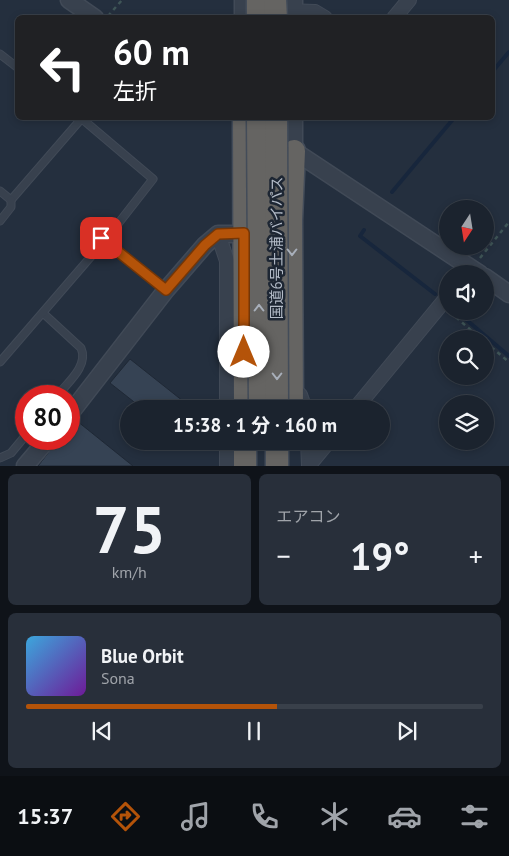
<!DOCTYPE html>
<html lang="ja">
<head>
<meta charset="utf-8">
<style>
  :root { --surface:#1b232e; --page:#282f3a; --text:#f1f3f6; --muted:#a0a4aa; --line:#39404a; --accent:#b45309 }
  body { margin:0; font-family:"PT Sans","Noto Sans JP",sans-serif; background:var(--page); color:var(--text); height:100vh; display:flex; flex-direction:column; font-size:19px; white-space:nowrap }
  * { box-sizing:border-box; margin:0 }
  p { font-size:16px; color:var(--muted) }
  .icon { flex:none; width:28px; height:28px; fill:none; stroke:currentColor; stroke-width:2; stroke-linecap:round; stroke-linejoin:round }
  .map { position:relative; height:466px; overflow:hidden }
  .details { display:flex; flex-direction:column; gap:8px; padding:8px; background:#0f1319; flex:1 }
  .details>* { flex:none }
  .banner { position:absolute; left:15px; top:15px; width:480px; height:105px; border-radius:8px; box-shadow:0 2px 8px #0003,0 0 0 1px var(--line); background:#202124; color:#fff; overflow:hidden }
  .needle { width:32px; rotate:192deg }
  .tools { position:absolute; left:439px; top:200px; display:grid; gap:10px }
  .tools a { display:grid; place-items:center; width:55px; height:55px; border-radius:50%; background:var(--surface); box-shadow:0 2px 8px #0003,0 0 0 1px var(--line); font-size:25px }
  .speed { position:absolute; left:15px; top:385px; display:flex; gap:10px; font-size:25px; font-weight:700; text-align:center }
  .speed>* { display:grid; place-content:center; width:65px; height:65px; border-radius:50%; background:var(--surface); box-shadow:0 2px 8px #0003,0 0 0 1px var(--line); line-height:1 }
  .speed .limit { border:8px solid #d22; background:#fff; color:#111 }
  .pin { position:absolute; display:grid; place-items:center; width:42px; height:42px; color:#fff; margin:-21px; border-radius:10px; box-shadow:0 2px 8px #0006 }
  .me { position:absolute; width:55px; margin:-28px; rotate:0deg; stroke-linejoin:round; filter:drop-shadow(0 0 4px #0008) }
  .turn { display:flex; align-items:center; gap:18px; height:105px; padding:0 15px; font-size:22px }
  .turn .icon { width:65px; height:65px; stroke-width:2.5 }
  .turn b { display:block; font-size:35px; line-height:42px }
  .big { font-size:38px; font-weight:700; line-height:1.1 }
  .details .card { flex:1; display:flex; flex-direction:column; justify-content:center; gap:8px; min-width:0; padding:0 18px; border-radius:8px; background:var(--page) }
  .details .dial { align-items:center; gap:0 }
  .dial b { font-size:65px; line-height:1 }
  .song { display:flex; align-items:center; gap:15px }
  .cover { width:60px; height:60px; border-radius:8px; background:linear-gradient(135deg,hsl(200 70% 55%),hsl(280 70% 35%)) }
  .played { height:5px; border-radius:2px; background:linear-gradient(90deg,var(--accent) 55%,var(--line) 55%) }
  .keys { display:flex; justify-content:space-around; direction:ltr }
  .heat { display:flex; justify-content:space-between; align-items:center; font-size:28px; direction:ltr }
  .details .tiles { flex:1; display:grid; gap:8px; grid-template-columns:1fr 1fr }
  .card:last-child { grid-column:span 2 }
  .trip { position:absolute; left:120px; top:400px; width:270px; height:50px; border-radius:25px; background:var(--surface); box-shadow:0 2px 8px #0003,0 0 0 1px var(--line); font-weight:700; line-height:50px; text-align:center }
  .tab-bar { display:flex; height:80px; justify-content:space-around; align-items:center; background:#0b0e12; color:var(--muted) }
  .tab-bar .icon { width:35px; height:35px }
  .tab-bar .on { color:var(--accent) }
  .tab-bar b { font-size:22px; color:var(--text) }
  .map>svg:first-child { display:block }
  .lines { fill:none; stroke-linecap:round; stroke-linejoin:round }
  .stream { stroke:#17263c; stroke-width:4 }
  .building { fill:#364354; stroke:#1f2835 }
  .service-casing { stroke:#414a57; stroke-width:9 }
  .minor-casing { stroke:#414a57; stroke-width:16 }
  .tertiary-casing { stroke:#414a57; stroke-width:19 }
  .trunk-casing { stroke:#434c59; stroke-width:25 }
  .path { stroke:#3f5557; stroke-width:2.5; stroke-dasharray:4 4; stroke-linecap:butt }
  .service { stroke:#38414e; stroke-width:7 }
  .minor { stroke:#38414e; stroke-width:14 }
  .tertiary { stroke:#38414e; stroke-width:16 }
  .trunk { stroke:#656462; stroke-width:22 }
  .trunk-bridge-casing { stroke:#434c59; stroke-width:25; stroke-linecap:butt }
  .trunk-bridge { stroke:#656462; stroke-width:22 }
  .oneway { stroke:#a8afba }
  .route-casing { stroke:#753606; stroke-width:12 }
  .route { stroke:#b45309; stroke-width:9 }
  .labels { text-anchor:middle; stroke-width:5; stroke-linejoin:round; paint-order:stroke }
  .street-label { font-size:15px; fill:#b4bcc9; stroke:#1d2633 }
</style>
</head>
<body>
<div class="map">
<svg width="509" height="466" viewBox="0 0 509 466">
  <rect width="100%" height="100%" fill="#242f3e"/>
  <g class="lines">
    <g class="stream">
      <path d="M492,72L509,52"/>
      <path d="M392,192L454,118"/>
      <path d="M364,230L360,236L435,294"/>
      <path d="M456,311L509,356"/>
    </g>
  </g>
  <g class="building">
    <path d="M130,359L193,409H143L110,383Z"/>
    <path d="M77,421L133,466H38L59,439H69V427Z"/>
  </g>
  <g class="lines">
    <defs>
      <g id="service">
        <path d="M0,54L18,68"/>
        <path d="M0,191L11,200L82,118"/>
        <path d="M0,221L11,207V200"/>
        <path d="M101,238L166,290"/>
        <path d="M43,313L81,348C89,366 67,383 57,396"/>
        <path d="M0,362L94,253L101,238L114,229L153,179L81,118"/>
        <path d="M0,458L11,453L26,435"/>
      </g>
      <g id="minor">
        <path d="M285,11L315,12L325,18"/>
        <path d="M394,18L409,0"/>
        <path d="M218,234L227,261V409"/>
        <path d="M293,389L300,395L305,409"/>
        <path d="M355,409L448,296"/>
        <path d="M308,441L309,466"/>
        <path d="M309,465L329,441"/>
        <path d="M227,466V441"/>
      </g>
      <g id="tertiary">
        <path d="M69,0L95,18"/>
        <path d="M243,0V18"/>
        <path d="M294,18V0"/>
        <path d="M294,118V151"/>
        <path d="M288,147L480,274"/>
        <path d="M485,277L509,294"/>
        <path d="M69,415L166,290L205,245L218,234H254"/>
        <path d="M25,466L48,439"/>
      </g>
      <g id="trunk">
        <path d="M244,118L245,409"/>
        <path d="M292,409L291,220L294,151"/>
        <path d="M245,441V466"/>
        <path d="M277,441V466"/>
      </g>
    </defs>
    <use href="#service" class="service-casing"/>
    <use href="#minor" class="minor-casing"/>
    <use href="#tertiary" class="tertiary-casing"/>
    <use href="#trunk" class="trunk-casing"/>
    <g class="path">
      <path d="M108,16L122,0"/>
      <path d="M480,258L509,222"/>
      <path d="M450,312L481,339"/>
      <path d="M485,342L509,362"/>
    </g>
    <use href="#service" class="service"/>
    <use href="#minor" class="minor"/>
    <use href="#tertiary" class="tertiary"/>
    <use href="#trunk" class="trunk"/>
    <defs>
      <g id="trunk-bridge">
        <path d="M258,0V18"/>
        <path d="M275,0L276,18"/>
        <path d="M258,118L260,409"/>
        <path d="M276,118L277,409"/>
      </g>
    </defs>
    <use href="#trunk-bridge" class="trunk-bridge-casing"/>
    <use href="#trunk-bridge" class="trunk-bridge"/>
  </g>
  <defs><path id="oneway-chevron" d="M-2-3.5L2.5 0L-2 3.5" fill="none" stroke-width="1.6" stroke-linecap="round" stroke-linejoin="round" transform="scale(1.25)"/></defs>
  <g class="oneway">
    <use href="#oneway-chevron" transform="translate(292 252) rotate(90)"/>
    <use href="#oneway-chevron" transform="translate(259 308) rotate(-90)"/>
    <use href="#oneway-chevron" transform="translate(277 376) rotate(90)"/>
  </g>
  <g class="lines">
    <defs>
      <path id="route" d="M101,238L166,290L205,245L218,234L244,233V352"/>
    </defs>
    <use href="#route" class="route-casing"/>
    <use href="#route" class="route"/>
  </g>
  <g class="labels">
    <g class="street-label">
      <text transform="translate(277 248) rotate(-90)" y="5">国道6号土浦バイパス</text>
    </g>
  </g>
</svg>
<div class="tools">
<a><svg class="needle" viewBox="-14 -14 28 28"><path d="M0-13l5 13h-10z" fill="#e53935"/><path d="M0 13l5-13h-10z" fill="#a0a4aa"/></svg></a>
<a><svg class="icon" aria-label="sound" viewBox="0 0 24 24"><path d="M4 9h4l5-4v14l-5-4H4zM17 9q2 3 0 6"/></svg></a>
<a><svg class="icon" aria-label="search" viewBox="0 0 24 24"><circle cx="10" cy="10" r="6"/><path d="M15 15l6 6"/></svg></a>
<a><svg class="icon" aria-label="layers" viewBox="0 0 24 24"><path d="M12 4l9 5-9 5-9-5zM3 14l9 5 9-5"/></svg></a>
</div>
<div class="speed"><div class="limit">80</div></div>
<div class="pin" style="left:101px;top:238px;background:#d93025"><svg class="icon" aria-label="arrive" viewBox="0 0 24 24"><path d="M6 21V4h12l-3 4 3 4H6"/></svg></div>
<svg class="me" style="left:244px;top:352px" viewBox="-20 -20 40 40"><circle r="19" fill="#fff"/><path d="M0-13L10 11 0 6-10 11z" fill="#b45309"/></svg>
<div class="trip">15:38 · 1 分 · 160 m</div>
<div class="banner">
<div class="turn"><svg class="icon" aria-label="left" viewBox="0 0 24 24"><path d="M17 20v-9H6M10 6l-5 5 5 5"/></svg><div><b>60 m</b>左折</div></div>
</div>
</div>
<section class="details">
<div class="tiles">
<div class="card dial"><b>75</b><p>km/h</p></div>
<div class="card"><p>エアコン</p>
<div class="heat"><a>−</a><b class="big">19°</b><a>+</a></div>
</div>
<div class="card">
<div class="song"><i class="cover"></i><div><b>Blue Orbit</b><p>Sona</p></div></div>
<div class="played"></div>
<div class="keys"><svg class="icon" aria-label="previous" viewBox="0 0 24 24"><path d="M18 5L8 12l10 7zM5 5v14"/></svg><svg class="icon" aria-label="pause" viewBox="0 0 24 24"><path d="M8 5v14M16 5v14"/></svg><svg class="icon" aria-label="next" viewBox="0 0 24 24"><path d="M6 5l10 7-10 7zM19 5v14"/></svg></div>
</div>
</div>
</section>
<nav class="tab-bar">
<b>15:37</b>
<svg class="icon on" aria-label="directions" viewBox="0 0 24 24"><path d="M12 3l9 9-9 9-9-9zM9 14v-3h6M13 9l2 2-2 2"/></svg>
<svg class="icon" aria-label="music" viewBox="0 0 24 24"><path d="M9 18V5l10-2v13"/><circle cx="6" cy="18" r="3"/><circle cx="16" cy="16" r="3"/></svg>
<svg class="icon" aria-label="phone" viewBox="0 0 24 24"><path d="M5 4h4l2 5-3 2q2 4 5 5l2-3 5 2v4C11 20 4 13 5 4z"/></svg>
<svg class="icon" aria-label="climate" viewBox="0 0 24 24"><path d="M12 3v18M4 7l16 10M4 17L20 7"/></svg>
<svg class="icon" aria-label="car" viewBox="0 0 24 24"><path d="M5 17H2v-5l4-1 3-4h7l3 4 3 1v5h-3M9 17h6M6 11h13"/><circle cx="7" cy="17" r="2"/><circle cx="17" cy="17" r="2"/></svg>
<svg class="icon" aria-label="filters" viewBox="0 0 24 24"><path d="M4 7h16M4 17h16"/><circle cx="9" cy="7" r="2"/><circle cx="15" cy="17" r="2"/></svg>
</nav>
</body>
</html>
